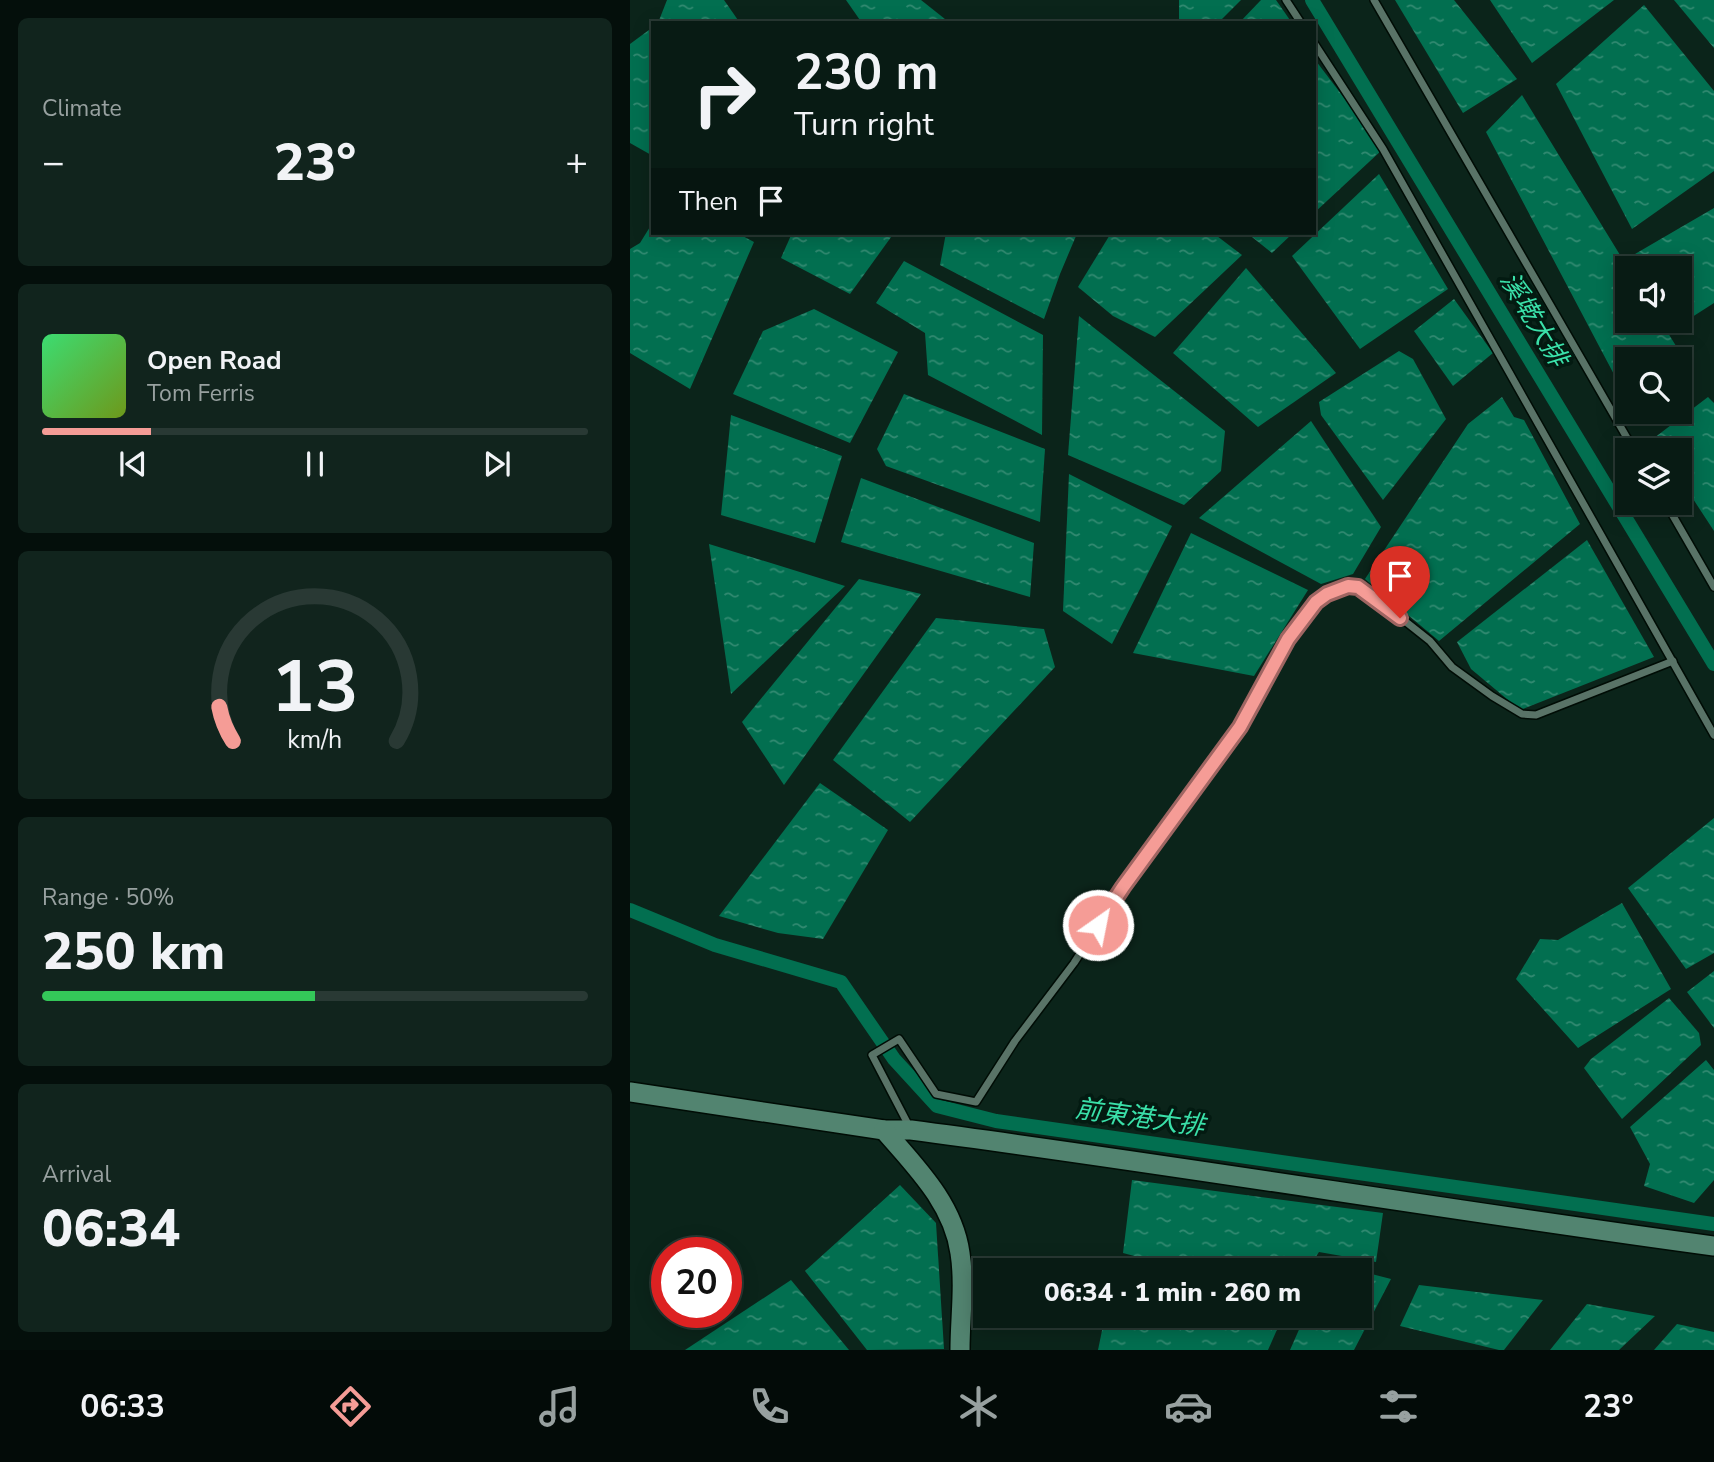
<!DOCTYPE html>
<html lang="en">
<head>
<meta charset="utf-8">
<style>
  :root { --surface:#081b14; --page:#11241d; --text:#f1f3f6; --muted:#98a1a0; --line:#293934; --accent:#f59c96 }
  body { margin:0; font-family:"Nunito Sans","Noto Sans TC",sans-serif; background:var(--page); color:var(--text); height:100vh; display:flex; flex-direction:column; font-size:26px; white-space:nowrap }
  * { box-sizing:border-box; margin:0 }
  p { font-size:23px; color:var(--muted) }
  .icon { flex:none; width:38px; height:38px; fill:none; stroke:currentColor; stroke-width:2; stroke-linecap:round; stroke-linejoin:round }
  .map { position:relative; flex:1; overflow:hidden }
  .sheet { display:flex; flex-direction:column; gap:18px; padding:18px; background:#040f0b; width:630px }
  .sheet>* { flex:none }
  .top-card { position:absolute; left:21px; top:21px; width:665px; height:214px; border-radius:0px; box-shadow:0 4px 18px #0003,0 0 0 2px var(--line); background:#081b14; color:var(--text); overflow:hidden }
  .fabs { position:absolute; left:985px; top:256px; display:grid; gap:14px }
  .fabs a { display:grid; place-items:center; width:77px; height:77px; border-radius:0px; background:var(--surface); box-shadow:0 4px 18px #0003,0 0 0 2px var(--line); font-size:35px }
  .speed { position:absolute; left:21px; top:1237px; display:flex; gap:14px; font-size:35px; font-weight:700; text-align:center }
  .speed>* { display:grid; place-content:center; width:91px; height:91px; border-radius:50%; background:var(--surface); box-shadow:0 4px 18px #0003,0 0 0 2px var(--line); line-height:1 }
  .speed .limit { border:10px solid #d22; background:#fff; color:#111 }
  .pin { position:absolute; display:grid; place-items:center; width:60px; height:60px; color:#fff; margin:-72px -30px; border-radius:50% 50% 50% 0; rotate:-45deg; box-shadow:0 0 7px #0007 }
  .pin .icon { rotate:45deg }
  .me { position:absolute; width:77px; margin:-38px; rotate:33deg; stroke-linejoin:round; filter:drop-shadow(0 0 5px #0008) }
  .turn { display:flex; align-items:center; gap:24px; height:147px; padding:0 28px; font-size:32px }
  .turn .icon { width:91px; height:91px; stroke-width:2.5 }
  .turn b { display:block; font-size:49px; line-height:60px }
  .then { display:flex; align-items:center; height:66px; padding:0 28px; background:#0003; gap:14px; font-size:26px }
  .big { font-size:52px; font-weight:800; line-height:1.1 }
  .sheet .tile { flex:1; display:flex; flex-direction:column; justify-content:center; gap:10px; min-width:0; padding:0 24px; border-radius:10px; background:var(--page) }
  .sheet .dial { align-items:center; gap:0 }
  .dial svg { height:182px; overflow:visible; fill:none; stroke:var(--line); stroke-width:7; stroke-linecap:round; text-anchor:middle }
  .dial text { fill:var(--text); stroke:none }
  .song { display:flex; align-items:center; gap:21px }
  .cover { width:84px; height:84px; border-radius:10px; background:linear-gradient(135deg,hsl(140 70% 55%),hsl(80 70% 35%)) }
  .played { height:7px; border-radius:4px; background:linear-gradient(90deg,var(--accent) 20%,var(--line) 20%) }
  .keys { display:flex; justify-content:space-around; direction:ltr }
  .heat { display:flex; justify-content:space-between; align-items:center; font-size:38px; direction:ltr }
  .charge { height:10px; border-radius:5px; background:linear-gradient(90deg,#34c759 50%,var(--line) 0) }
  .trip { position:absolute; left:343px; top:1258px; width:399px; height:70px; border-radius:0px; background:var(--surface); box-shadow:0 4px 18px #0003,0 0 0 2px var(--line); font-weight:800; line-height:70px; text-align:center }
  .dock { display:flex; height:112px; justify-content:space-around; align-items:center; background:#030b08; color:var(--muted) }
  .dock .icon { width:49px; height:49px }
  .dock .on { color:var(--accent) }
  .dock b { font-size:32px; color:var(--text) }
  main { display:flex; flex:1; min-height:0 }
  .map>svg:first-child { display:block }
  .water { fill:url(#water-ripples) }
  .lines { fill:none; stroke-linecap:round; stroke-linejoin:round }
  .canal { stroke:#026f50; stroke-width:14 }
  .lane-casing { stroke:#000c05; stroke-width:10 }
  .secondary-casing { stroke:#000c05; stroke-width:22 }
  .lane { stroke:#597367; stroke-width:7 }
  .secondary { stroke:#528470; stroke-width:19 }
  .route-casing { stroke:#9f6562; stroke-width:18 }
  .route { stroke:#f59c96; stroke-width:12 }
  .labels { text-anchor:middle; stroke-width:7; stroke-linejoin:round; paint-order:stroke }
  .water-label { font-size:26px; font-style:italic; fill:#3ae0a9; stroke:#031a11 }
</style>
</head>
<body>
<main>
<section class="sheet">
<div class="tile"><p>Climate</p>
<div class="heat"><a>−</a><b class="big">23°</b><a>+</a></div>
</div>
<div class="tile">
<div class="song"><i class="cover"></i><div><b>Open Road</b><p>Tom Ferris</p></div></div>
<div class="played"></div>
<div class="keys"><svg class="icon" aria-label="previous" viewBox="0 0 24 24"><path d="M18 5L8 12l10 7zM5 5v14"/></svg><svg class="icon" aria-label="pause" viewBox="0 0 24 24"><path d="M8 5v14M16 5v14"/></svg><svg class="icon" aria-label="next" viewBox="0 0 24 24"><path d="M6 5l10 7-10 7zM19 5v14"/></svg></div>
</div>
<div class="tile dial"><svg viewBox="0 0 100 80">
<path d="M14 69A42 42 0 1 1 86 69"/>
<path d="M14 69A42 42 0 0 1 8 54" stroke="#f59c96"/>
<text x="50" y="56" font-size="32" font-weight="700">13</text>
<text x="50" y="72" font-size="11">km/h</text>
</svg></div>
<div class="tile"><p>Range · 50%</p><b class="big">250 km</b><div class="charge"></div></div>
<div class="tile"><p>Arrival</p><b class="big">06:34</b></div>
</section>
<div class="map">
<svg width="1084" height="1350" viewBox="0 0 1084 1350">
  <defs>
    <pattern id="water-ripples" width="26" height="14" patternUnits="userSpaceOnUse" patternTransform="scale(1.75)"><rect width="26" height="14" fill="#026f50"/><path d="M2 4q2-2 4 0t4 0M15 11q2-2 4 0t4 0" fill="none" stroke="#328a71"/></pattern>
  </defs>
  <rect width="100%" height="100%" fill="#0b241a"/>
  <g class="water">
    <path d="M37,0H94L110,23H28Z"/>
    <path d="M216,0H291L320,23H232Z"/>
    <path d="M549,0H611L588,23H549Z"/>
    <path d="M631,0H646L662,23H609Z"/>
    <path d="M765,0H824L887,79L833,113Z"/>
    <path d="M860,0H984L902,63Z"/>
    <path d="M1044,0H1084V48Z"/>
    <path d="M1014,5L1084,91V171L1002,229L926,84Z"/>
    <path d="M23,27V156L0,143V44Z"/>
    <path d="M686,61L753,149L684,213V62Z"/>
    <path d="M892,95L998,268V320H1030L1059,367L1050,376V359H998L997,399L856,132Z"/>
    <path d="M749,174L818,289L730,349L662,256Z"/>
    <path d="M1084,208V303L1059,319L1050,308V268H1017L1005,254Z"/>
    <path d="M23,222V233H107L124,242L60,389L0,353V249L10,243Z"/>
    <path d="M162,233H264L220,294L151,258Z"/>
    <path d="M316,233H443L446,236L430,274L414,319L310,265Z"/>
    <path d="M481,233H583L612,255L525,337L483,316L448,287Z"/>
    <path d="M617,233H663L642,253Z"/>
    <path d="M274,261L413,335L412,435L298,375L295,333L246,303Z"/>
    <path d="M616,268L706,373L628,427L543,353Z"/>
    <path d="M824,299L863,353L823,386L784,331Z"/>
    <path d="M184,309L268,352L220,443L103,394L133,331Z"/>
    <path d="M449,316L595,431L591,471L554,505L438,455Z"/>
    <path d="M769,351L783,359L816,419L753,500L691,415L689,402Z"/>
    <path d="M274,394L415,449L410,522L256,466L247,449Z"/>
    <path d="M872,397L884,417L894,420L950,524L809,641L735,579L838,424Z"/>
    <path d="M1078,397L1084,403V531L1050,479V450H1031L1024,438Z"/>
    <path d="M101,415L212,456L185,543L91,515Z"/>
    <path d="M681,421L751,527L723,574L691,584L569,518Z"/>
    <path d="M439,474L542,526L482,644L433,611Z"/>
    <path d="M231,478L404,543L400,597L211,542Z"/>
    <path d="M561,533L678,590L624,676L503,653Z"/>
    <path d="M957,540L1024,657L890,710L841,669L827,642Z"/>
    <path d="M79,544L215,586L101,694Z"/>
    <path d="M229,579L291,594L154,785L112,722Z"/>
    <path d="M306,618L414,629L425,667L280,822L203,760Z"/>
    <path d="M190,783L258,830L193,939L148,933L89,916Z"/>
    <path d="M1084,818V953L1056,969L998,888Z"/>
    <path d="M992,903L1041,989L948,1048L886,979L910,939L928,940Z"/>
    <path d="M1084,971V1028L1057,992Z"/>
    <path d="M1039,998L1069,1033L1071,1045L992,1119L954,1068L961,1059Z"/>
    <path d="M1076,1060L1084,1070V1180L1064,1203L1014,1186L1020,1164L1000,1127Z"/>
    <path d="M502,1180L753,1213L746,1262L689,1252L677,1270H557L493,1253Z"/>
    <path d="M270,1185L306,1223L314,1349L237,1350L175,1271Z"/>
    <path d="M730,1271L761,1279L724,1350H660L675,1316H730Z"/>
    <path d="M161,1280L219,1350H55Z"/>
    <path d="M789,1285L913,1300L874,1350H869L770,1326Z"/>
    <path d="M957,1304L1025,1316L989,1350H920Z"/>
    <path d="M475,1316H653L638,1350H468Z"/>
    <path d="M1047,1324L1084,1332V1350H1024Z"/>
  </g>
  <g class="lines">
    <g class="canal">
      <path d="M682,0L1084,664"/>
      <path d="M0,910L85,945L211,982L264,1059L307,1106L366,1121L1084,1224"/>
    </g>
    <defs>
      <g id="lane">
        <path d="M656,0L671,23"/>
        <path d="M744,0L1004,450"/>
        <path d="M684,43L753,149L1084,735"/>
        <path d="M1035,502L1084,587"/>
        <path d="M279,1126L242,1055L269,1039L306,1094L346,1102L385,1041L444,963L493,887L610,727L658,639L686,602L697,594L718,586L728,587L737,591L800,641L822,667L862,696L892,714L906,715L1043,661"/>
      </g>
      <g id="secondary">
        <path d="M0,1092L254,1130H281C549,1165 816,1210 1084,1246"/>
        <path d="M254,1130C285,1166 323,1203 330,1253C335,1285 330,1318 330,1350"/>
      </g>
    </defs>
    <use href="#lane" class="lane-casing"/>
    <use href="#secondary" class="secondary-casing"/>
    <use href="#lane" class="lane"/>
    <use href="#secondary" class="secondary"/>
  </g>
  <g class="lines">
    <defs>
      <path id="route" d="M468,925L493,887L610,727L658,639L686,602L697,594L718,586L728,587L770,618"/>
    </defs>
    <use href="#route" class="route-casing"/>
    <use href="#route" class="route"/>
  </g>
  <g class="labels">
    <g class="water-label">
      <text transform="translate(904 319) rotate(59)" y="9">溪墘大排</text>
      <text transform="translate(510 1117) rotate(8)" y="9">前東港大排</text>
    </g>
  </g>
</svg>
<div class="fabs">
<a><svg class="icon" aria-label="sound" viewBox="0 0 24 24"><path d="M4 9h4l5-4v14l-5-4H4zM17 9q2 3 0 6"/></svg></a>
<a><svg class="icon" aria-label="search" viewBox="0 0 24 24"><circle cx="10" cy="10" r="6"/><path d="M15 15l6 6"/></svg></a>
<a><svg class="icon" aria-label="layers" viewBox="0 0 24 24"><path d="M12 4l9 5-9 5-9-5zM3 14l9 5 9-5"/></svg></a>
</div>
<div class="speed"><div class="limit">20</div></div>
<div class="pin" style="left:770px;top:618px;background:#d93025"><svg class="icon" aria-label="arrive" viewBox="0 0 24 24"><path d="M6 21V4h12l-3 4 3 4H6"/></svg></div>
<svg class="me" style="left:468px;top:925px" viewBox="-20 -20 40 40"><circle r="17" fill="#f59c96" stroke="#fff" stroke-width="3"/><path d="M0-11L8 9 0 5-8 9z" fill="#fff"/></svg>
<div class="trip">06:34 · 1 min · 260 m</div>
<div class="top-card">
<div class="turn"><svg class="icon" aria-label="right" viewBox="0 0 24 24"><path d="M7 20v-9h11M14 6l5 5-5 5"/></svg><div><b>230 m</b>Turn right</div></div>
<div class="then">Then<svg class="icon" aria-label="arrive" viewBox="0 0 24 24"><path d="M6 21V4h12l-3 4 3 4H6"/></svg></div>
</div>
</div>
</main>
<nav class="dock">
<b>06:33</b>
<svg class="icon on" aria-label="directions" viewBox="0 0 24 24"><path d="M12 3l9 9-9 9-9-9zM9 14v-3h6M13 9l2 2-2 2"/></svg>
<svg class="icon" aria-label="music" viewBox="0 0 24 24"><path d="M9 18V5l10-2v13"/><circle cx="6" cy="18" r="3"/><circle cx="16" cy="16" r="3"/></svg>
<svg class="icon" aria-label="phone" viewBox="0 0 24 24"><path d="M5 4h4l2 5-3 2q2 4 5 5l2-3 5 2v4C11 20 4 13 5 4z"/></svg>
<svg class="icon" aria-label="climate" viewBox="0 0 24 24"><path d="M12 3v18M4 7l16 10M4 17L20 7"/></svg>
<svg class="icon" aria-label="car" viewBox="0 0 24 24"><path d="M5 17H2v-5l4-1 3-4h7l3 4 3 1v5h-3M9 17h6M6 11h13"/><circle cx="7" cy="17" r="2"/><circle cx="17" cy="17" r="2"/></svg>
<svg class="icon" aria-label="filters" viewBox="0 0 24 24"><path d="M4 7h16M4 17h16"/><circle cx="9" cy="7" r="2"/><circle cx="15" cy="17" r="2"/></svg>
<b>23°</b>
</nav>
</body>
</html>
